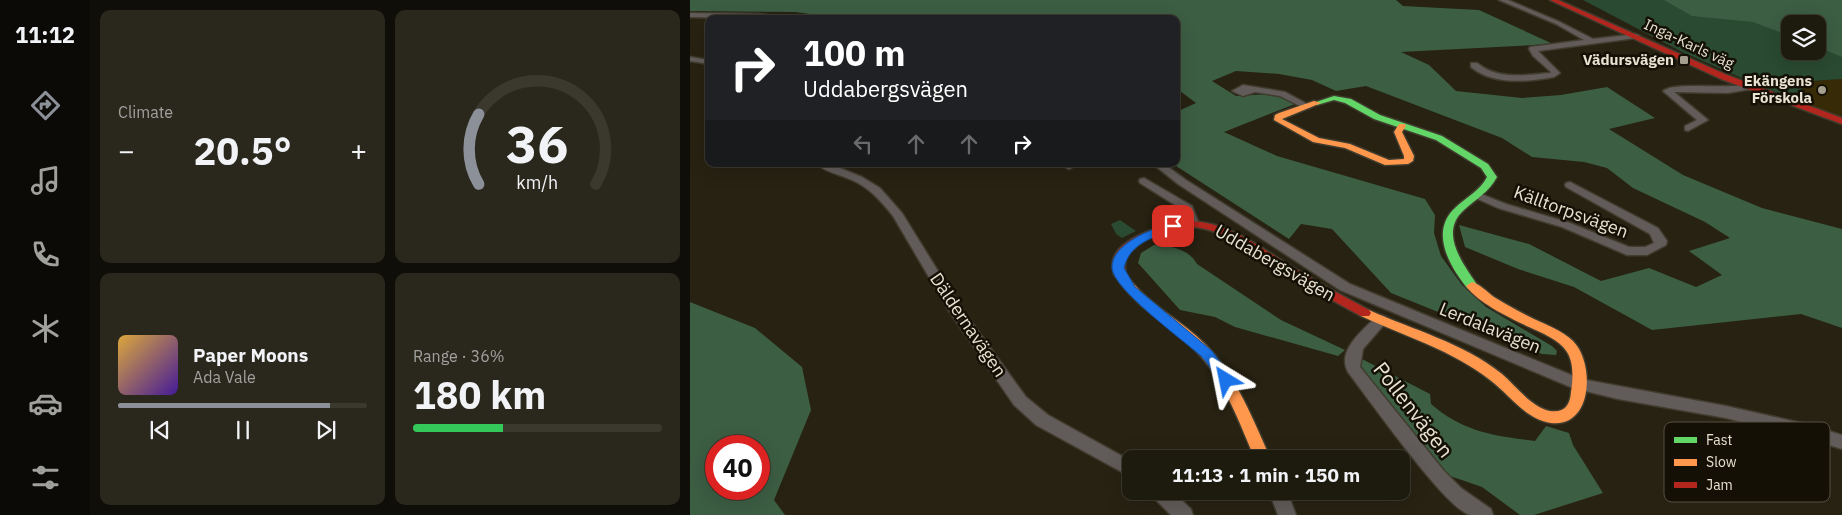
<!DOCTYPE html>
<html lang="en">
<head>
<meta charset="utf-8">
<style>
  :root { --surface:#1d1a0e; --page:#2a271c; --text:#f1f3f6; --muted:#a0a19e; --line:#3b382e; --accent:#8c9099 }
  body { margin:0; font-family:"IBM Plex Sans",sans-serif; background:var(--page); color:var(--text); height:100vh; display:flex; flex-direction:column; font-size:19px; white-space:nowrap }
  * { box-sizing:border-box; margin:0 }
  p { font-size:16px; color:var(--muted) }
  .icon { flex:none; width:28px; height:28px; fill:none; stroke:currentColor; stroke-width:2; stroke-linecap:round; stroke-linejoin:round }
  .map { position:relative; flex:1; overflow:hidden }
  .side { display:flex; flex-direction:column; gap:10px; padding:10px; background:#100e08; width:600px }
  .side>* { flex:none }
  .guide { position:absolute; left:15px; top:15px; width:475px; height:152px; border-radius:10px; box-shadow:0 5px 20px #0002,0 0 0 1px var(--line); background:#202124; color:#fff; overflow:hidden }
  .fabs { position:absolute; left:1091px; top:15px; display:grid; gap:10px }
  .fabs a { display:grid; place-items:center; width:45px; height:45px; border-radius:10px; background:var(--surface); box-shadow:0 5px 20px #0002,0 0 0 1px var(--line); font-size:25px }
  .speed { position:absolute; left:15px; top:435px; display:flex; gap:10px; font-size:25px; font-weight:700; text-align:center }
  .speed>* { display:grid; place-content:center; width:65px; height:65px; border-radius:50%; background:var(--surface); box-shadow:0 5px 20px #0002,0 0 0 1px var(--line); line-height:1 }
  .speed .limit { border:8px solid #d22; background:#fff; color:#111 }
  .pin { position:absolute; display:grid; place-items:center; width:42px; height:42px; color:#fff; margin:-21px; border-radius:10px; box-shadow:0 2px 8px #0006 }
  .me { position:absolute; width:55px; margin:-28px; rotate:325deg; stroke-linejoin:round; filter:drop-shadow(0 0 4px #0008) }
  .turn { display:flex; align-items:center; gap:18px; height:105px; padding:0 15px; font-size:22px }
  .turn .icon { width:65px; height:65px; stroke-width:2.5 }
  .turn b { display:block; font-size:35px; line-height:42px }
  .lanes { display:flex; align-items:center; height:48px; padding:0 15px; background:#0003; justify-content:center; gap:25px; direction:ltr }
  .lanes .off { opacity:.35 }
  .big { font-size:38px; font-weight:700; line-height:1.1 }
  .side .tile { flex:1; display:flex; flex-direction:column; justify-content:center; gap:8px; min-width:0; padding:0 18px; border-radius:10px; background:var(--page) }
  .side .dial { align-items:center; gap:0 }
  .dial svg { height:130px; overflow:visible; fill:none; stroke:var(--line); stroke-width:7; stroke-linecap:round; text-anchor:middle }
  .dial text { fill:var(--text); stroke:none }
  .song { display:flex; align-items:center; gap:15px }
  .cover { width:60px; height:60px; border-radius:8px; background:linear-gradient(135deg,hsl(40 70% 55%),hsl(260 70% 35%)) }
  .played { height:5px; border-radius:2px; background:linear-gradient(90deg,var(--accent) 85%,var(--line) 85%) }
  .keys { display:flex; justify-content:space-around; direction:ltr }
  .heat { display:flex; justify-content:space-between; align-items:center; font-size:28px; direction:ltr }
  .charge { height:8px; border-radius:4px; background:linear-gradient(90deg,#34c759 36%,var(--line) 0) }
  .side .tiles { flex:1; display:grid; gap:10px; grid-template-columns:repeat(2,1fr) }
  .trip { position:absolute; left:432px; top:450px; width:288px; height:50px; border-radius:10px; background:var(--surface); box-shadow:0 5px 20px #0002,0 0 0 1px var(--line); font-weight:700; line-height:50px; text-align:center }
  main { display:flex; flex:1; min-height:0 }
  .tab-bar { display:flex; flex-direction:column; width:90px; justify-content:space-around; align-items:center; background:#0c0a06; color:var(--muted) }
  .tab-bar .icon { width:35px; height:35px }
  .tab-bar .active { color:var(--accent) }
  .tab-bar b { font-size:22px; color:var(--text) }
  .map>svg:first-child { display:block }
  .built { fill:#372b07 }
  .green { fill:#2a4a31; fill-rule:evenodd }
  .forest { fill:#3c5e43; fill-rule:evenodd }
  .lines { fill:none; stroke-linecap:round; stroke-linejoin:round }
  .street-casing { stroke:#403c2e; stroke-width:3 }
  .fast-casing { stroke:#403c2e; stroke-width:3 }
  .slow-casing { stroke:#403c2e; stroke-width:3 }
  .jam-casing { stroke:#403c2e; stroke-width:3 }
  .street { fill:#615c59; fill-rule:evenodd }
  .fast { fill:#63d668; fill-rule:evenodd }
  .slow { fill:#ff974d; fill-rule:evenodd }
  .jam { fill:#b3261e; fill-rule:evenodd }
  .route { fill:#1a73e8; stroke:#114b97 }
  .poi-dot { fill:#a49f8e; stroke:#141005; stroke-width:2 }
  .labels { text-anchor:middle; stroke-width:5; stroke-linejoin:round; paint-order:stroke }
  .far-street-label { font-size:15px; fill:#e8e2d1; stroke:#141005 }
  .far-poi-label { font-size:15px; font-weight:bold; fill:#e8e2d1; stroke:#141005; text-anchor:end }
  .street-label { font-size:18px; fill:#e8e2d1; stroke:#141005 }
  .near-street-label { font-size:21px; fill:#e8e2d1; stroke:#141005 }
  .key { fill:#141005; stroke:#544f42; stroke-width:1 }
  .key-label { font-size:14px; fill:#e8e2d1 }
</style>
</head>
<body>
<main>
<nav class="tab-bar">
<b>11:12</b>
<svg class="icon active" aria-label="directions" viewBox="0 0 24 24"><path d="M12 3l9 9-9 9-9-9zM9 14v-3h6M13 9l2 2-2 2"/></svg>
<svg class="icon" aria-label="music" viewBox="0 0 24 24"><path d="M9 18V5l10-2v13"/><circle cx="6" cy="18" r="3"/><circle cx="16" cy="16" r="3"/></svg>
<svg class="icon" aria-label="phone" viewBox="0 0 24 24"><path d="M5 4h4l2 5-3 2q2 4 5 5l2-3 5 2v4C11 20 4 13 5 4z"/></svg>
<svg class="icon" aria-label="climate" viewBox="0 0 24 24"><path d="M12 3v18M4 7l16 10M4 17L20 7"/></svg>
<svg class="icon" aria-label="car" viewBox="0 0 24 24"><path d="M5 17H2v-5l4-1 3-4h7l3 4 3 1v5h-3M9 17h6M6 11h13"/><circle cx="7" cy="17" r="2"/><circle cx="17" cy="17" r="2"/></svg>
<svg class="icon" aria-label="filters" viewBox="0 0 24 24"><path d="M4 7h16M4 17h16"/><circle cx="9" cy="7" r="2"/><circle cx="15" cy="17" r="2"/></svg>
</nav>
<section class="side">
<div class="tiles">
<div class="tile"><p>Climate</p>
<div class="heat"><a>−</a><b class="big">20.5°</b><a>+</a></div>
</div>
<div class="tile dial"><svg viewBox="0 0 100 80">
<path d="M14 69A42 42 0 1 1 86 69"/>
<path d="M14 69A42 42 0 0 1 14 26" stroke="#8c9099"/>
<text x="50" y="56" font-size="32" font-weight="700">36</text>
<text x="50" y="72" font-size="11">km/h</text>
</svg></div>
<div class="tile">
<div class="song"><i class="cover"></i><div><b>Paper Moons</b><p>Ada Vale</p></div></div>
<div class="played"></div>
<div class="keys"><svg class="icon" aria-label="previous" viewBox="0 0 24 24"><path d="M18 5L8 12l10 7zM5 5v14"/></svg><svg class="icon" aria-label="pause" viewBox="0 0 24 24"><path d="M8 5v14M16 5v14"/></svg><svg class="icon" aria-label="next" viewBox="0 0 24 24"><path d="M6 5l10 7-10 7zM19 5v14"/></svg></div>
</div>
<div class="tile"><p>Range · 36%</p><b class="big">180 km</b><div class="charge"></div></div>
</div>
</section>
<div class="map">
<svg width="1152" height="515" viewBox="0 0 1152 515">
  <rect width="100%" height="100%" fill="#272212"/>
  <path class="built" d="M1152,79V118L1102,100L1121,81Z"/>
  <g class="green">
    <path d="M893,0H1152V79L1121,81L1102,100L992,52ZM1100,24H1128V51H1100Z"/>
    <path d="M430,220L446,231L432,238L426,234L421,224Z"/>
  </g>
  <g class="forest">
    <path d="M0,0H706L713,6L789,10L863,44L711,52L739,65L766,91L832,98L871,95L917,87L965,118L919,129L993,175L1072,208L1152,229V328L1111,314L962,330L884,287L828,269L775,247L769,225L839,244L911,281L959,268L1006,287L1032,275L999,251L1040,238L1015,222L943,188L917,168L894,162L842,157L812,138L676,86L646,91L622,80L589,74L546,71L522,81L546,96L582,94L605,104L534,132L587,156L735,199L745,215L744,233L751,256L772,285L796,307L862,346L867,351L866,355L852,354L701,293L642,229L611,224L599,239L483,164H486V112L506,103L486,88V19H157L105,12L0,11Z"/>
    <path d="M974,0H1152V57L1128,47V24H1100V36L1063,22L1002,16Z"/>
    <path d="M464,245C480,246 498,248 507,264L591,320L655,350L648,356L545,327L525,317L490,310L448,263L451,253Z"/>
    <path d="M0,302L65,328L112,367L121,410L84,500L95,515H0ZM69,446V489H26V446Z"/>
    <path d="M672,359L740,394L741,404C773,432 805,436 845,441L856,426L879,433L883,445L913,493L844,515H830L792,487L757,475L672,369L669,362Z"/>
  </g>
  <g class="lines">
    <defs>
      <g id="street">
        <path d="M809,0H818L870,22L903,39L946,34L950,36L946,38L848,51L870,73L864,77C838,82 802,85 781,67V63H787C807,80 835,75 860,73L861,72L843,56L839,49L840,47L894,40L866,24Z"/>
        <path d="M0,13L67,14L107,19L0,17Z"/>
        <path d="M0,57L19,60V64L0,61Z"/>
        <path d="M1058,84L1062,87L1061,89L1038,93L984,92L1018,120L998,131L995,130V126L1007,120L973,91C985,81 1037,90 1058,84Z"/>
        <path d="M553,85L595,92L621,106L620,108H614L590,96L565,92L553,96L542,91Z"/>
        <path d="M127,164H140L172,177L190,188L212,213L269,305L336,397L358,415L441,461V477L346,425L324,405L259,311L203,216C191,201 180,188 162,180C151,175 135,172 127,164Z"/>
        <path d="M370,164H383L384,166L379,169Z"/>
        <path d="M463,164H474L496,180L660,284L891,379L1036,406L1116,424L1152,435V449L1116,438L1036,418L928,399L883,388L650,290L488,184Z"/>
        <path d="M454,178L502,206L509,224L507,226H499L493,210L450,183L449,181L450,179Z"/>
        <path d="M880,182L968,228L977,241L976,245L957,255H937L872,227L808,208L781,196L783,194H791L816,204L880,223L939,247H955L964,243L960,234L876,187L875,185L876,183Z"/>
        <path d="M691,315L696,317L698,320L673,349L670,367L754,471L771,488L801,509L803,515C796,515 787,515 780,515C755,508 678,398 658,372C646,351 673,330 686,317Z"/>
        <path d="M460,491H482L501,509L503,515H481L463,497Z"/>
        <path d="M579,491H597L606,515H588Z"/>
      </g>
      <path id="fast" d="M644,96L661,99L690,115L752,136L798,164L807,177C799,192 786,199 774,210C748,233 774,265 788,286L786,289H778C760,267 739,232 765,208C774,199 786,193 794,182L797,177L791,168L746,140L684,119L655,103L644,100L627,105L623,103Z"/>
      <g id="slow">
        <path d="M624,101L631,103L592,119L629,138L660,144L699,160L714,159V156L704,132L709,124H715L716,126L712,132L724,156L723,161L718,164L695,165L655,148L623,142L584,120L585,115L589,113Z"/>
        <path d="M430,270L434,271C455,304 490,318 517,346C547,377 563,420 581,459H565C549,422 535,382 507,352C479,323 447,310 424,274Z"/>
        <path d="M782,282C790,284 797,292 804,297C817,305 830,312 844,319C857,325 873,331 883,341C905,363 903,428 861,423C835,419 820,395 800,380C762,350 714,336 671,316L669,313L671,310H679C723,330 774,343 812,374C826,386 841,407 860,411C874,413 880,406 881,392C883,380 884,363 877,352C869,339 851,333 839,327C820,318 788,303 776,286Z"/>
      </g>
      <g id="jam">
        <path d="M860,0H868L1037,75L1152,118V124L1031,79Z"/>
        <path d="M499,221C539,222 569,247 602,267C627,282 653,296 679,310L681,313L679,316H671C644,301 617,287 591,270C543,241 508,206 451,243C439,251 432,259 436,274L434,277H426C406,242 476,223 499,221Z"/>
      </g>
    </defs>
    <use href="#street" class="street-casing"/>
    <use href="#fast" class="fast-casing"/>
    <use href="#slow" class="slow-casing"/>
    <use href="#jam" class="jam-casing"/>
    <use href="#street" class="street"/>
    <use href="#fast" class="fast"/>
    <use href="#slow" class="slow"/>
    <use href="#jam" class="jam"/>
  </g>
  <path class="route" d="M483,223L487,224L488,226L487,229C465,237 440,242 434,268L445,287L522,351L541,376L543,380L541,384L536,385L531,384C524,375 519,364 511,356C493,340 423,289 422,268C421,243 464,228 483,223Z"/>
  <g class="poi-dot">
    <rect x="989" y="55" width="10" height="10" rx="2.5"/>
    <circle cx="1132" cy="90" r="5"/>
  </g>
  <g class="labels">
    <g class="far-street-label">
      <text transform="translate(999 44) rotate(25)" y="5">Inga-Karls väg</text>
    </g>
    <g class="far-poi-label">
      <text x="984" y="65">Vädursvägen</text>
      <text x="1122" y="86">Ekängens<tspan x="1122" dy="17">Förskola</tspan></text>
    </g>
    <g class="street-label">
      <text transform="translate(881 212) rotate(20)" y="6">Källtorpsvägen</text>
      <text transform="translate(585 263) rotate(30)" y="6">Uddabergsvägen</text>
      <text transform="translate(278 325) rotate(56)" y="6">Däldernavägen</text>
      <text transform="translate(800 328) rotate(22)" y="6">Lerdalavägen</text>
    </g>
    <g class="near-street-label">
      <text transform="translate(723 410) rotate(52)" y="7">Pollenvägen</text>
    </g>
  </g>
  <rect x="974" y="422" width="166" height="80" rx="8" class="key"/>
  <rect x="984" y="437" width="23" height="6" fill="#63d668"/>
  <rect x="984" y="459" width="23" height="7" fill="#ff974d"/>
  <rect x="984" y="482" width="23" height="6" fill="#b3261e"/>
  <g class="key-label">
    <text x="1016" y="445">Fast</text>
    <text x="1016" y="467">Slow</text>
    <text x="1016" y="490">Jam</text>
  </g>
</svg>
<div class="fabs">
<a><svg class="icon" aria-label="layers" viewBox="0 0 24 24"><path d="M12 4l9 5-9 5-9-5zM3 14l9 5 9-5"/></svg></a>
</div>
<div class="speed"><div class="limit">40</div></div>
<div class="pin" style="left:483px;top:226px;background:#d93025"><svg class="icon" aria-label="arrive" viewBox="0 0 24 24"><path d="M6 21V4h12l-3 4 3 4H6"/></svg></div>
<svg class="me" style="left:536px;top:380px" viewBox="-20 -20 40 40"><path d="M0-17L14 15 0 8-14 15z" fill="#1a73e8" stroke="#fff" stroke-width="4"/></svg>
<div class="trip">11:13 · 1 min · 150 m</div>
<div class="guide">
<div class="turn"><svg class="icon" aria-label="right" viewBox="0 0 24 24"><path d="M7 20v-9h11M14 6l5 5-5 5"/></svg><div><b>100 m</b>Uddabergsvägen</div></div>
<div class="lanes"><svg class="icon off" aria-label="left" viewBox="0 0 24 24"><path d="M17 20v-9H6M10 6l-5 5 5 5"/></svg><svg class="icon off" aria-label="ahead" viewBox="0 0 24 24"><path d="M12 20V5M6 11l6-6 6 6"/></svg><svg class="icon off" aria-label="ahead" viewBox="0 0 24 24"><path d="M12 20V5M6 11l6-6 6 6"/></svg><svg class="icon" aria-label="right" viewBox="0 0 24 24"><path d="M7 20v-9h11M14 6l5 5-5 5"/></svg></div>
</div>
</div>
</main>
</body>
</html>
